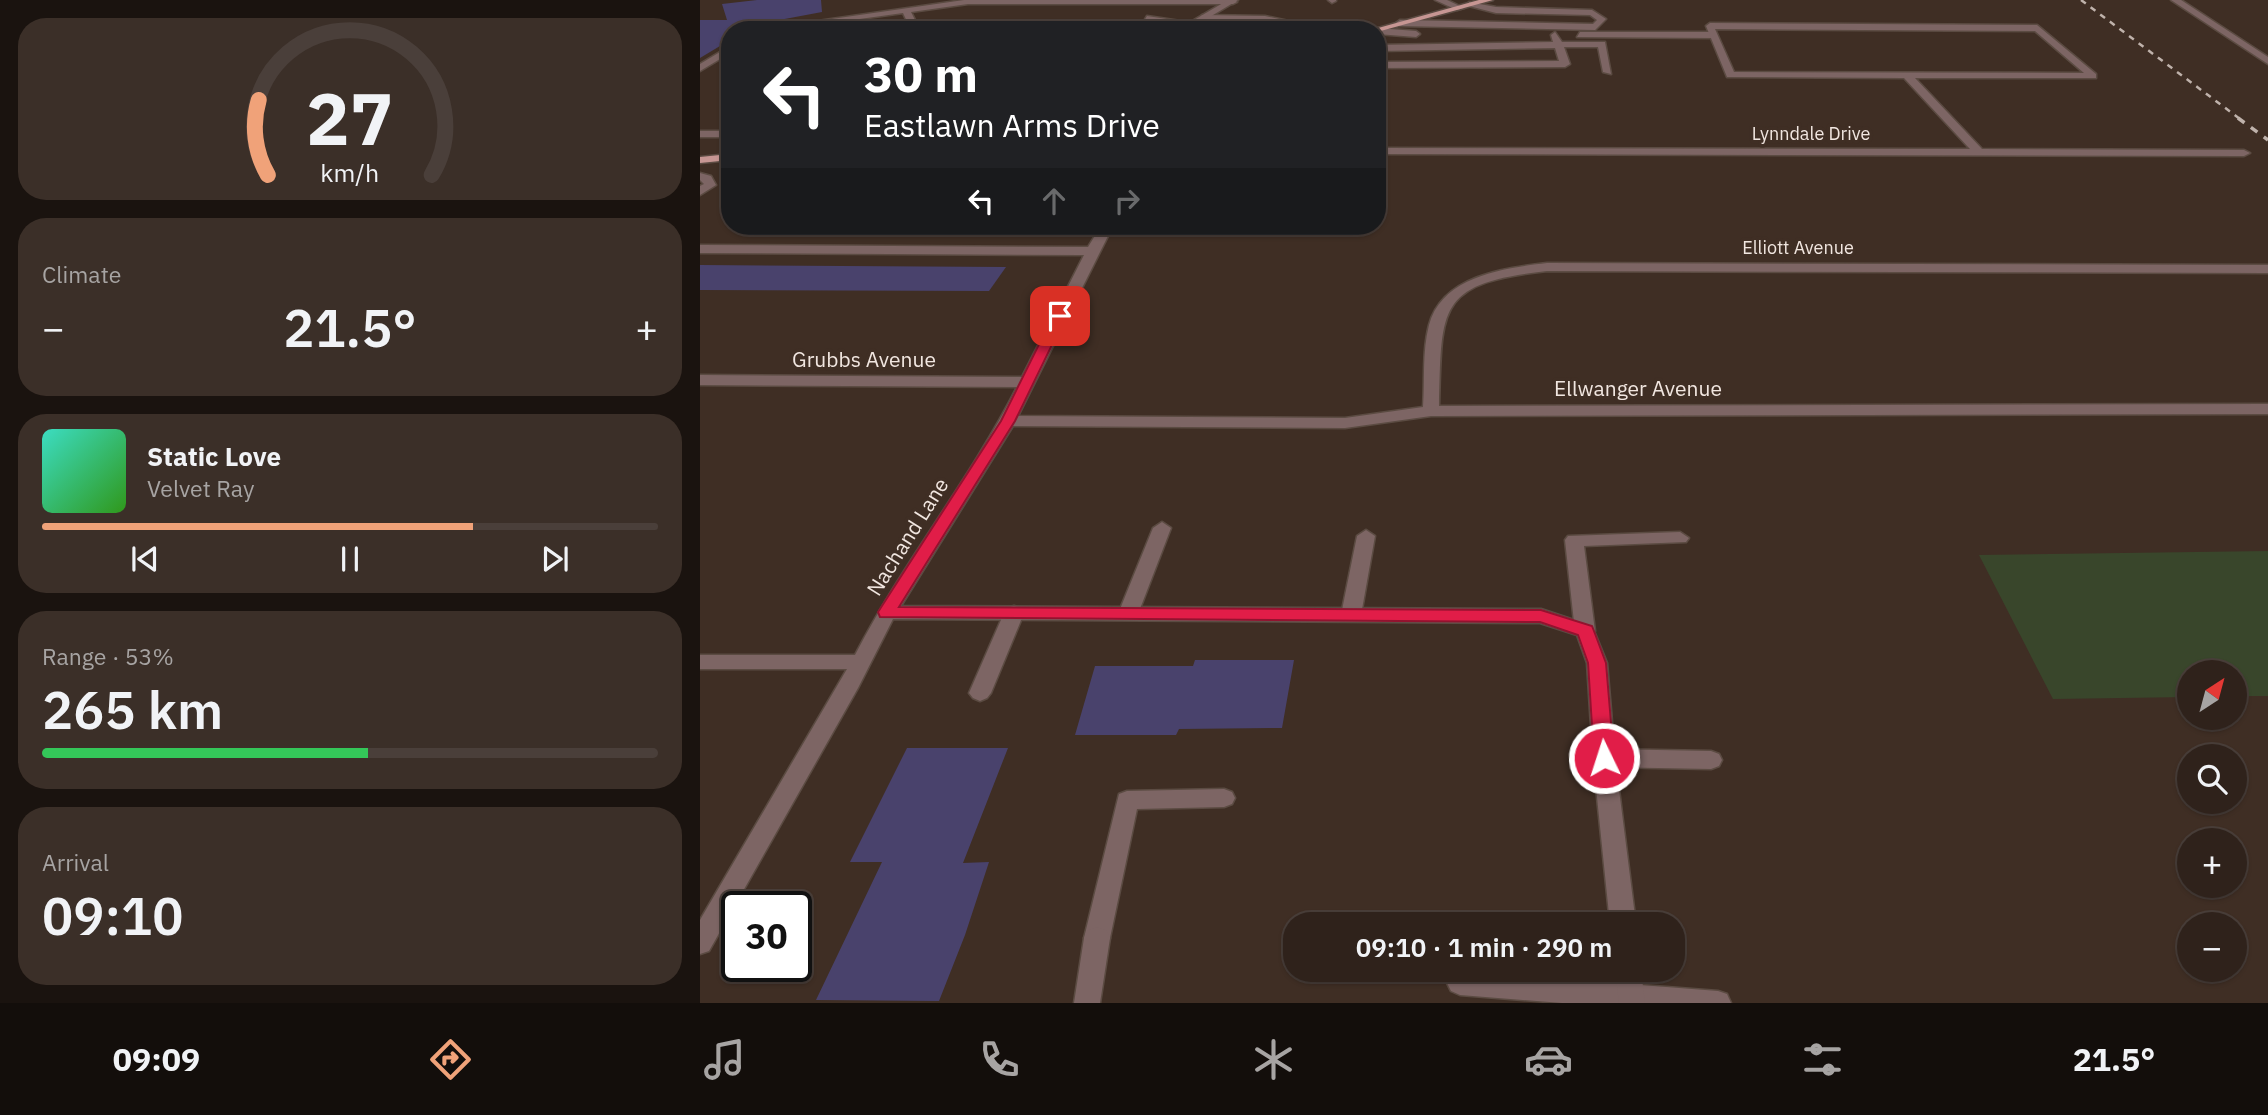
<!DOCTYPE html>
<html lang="en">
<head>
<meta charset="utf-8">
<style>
  :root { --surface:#2f221b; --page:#3b2f28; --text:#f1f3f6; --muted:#a7a4a3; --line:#4a3f3a; --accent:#f0a279 }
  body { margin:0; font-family:"IBM Plex Sans",sans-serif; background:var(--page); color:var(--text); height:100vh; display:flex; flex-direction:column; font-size:26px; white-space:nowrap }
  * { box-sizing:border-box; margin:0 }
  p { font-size:23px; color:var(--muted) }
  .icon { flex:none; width:38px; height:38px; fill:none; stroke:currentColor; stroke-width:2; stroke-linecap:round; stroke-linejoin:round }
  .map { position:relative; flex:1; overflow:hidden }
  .panel { display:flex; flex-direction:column; gap:18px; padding:18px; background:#1a130f; width:700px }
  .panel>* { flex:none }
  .hud { position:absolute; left:21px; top:21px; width:665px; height:214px; border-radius:28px; box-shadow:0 2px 5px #0004,0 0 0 2px var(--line); background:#202124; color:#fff; overflow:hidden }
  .needle { width:46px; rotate:36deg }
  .buttons { position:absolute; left:1477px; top:660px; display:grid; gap:14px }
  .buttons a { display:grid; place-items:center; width:70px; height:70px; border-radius:50%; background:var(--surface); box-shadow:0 2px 5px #0004,0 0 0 2px var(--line); font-size:35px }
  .speed { position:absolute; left:21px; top:891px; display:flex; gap:14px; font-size:35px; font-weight:700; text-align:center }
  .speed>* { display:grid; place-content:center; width:91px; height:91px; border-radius:50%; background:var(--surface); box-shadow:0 2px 5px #0004,0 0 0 2px var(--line); line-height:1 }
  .speed .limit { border:4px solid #111; border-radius:10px; background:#fff; color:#111 }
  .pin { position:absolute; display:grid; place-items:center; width:60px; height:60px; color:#fff; margin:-30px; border-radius:14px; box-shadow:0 4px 10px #0006 }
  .me { position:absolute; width:77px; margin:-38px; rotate:356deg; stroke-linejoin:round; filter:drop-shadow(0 0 5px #0008) }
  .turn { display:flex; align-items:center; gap:24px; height:147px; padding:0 28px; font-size:32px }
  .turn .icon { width:91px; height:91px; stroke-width:2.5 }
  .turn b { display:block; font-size:49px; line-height:60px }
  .lanes { display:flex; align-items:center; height:66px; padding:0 28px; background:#0003; justify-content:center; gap:35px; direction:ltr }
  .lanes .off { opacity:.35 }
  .big { font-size:52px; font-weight:600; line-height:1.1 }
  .panel .card { flex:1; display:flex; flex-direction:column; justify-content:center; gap:10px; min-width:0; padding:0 24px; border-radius:28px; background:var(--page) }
  .panel .dial { align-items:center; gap:0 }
  .dial svg { height:182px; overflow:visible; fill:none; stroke:var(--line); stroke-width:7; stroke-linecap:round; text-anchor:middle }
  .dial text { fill:var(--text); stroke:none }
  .song { display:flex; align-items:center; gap:21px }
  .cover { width:84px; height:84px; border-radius:10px; background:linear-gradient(135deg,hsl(170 70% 55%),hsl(110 70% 35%)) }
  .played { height:7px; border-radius:4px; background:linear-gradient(90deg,var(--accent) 70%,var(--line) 70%) }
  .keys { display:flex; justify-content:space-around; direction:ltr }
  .heat { display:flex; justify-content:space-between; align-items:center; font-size:38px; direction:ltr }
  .charge { height:10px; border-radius:5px; background:linear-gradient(90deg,#34c759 53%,var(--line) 0) }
  .trip { position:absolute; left:583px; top:912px; width:402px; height:70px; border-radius:28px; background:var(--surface); box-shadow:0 2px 5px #0004,0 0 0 2px var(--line); font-weight:600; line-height:70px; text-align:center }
  .menu { display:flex; height:112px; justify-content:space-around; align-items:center; background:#130e0b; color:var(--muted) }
  .menu .icon { width:49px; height:49px }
  .menu .active { color:var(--accent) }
  .menu b { font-size:32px; color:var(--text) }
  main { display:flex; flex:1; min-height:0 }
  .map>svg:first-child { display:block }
  .green { fill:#39462b }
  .building { fill:#49426c }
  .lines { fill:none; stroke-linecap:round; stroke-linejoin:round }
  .lane-casing { stroke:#5b4b42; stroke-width:3 }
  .street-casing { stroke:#5b4b42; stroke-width:3 }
  .primary-casing { stroke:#5b4b42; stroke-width:3 }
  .lane { fill:#7d6564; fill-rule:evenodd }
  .street { fill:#7d6564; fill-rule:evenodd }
  .primary { fill:#c79693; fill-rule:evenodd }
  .rail-far1 { stroke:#bfb2ab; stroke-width:2.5; stroke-dasharray:6 6; stroke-linecap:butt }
  .rail { stroke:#bfb2ab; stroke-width:3.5; stroke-dasharray:8 8; stroke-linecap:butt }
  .route { fill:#e11d48; stroke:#92132f; stroke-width:2 }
  .labels { text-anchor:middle; stroke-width:7; stroke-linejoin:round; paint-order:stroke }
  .far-street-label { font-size:18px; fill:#f1e6e0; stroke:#3f2e24 }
  .street-label { font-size:21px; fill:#f1e6e0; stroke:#3f2e24 }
</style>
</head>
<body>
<main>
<section class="panel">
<div class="card dial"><svg viewBox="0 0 100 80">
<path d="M14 69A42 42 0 1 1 86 69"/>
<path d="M14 69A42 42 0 0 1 10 36" stroke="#f0a279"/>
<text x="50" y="56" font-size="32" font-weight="700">27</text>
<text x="50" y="72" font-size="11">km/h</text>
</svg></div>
<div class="card"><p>Climate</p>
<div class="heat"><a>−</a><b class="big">21.5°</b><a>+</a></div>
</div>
<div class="card">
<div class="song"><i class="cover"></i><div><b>Static Love</b><p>Velvet Ray</p></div></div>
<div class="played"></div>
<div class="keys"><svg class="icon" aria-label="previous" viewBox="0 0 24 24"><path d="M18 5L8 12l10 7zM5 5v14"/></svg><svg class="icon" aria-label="pause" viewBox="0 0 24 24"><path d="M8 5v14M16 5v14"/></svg><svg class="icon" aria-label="next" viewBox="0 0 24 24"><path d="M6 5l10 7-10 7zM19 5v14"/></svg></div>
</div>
<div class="card"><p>Range · 53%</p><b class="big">265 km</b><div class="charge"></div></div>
<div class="card"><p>Arrival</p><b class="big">09:10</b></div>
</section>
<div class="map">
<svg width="1568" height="1003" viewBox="0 0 1568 1003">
  <rect width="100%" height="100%" fill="#3f2e24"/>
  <path class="green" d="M1568,551V696H1535V672H1489V697L1353,699L1279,555Z"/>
  <g class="building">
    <path d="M57,0H121L122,12L53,25L46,30H30V40L0,58V20H27L22,4Z"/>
    <path d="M0,265L306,267L289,291L0,290Z"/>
    <path d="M495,660H594L582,728L479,729L476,735H375L395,666H493Z"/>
    <path d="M207,748H308L263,863L289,862L265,935L239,1001L116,1000L182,862H150Z"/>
  </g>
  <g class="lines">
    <defs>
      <g id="lane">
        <path d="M264,0H535L537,2L533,4H268L211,12L220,30H211L203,13L80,30H55Z"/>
        <path d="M628,0H636V1L632,3Z"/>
        <path d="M735,0H747L764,8L757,10Z"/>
        <path d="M769,2L796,7L892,10L906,19L895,30L700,26L696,23L700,20L893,24L897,20L890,15L796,13L769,6Z"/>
        <path d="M502,15L565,16L631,30H611L565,22L499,20Z"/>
        <path d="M447,16L487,22L491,25L487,28L444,21Z"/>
        <path d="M677,28L716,31L720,34L716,37L677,34V30H673Z"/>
        <path d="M855,32L862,42H905L911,74L903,72L898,47H864L870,64L865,67L677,68V62L859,61L855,48L677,51V45L853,42L851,35Z"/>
        <path d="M880,32H1013L1017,35L1013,38L877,37Z"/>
        <path d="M30,46V53L0,71V64Z"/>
        <rect x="0" y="131" width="30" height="6"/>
        <path d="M0,173L11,176L16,185L0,195V186L4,184L0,180Z"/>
        <path d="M462,522L471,528L438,614L435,619H421L418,614L453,528Z"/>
        <path d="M666,530L675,536L661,615L658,620H644L641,615L657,536Z"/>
        <path d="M980,532L989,538L986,542L884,546L895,631L892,636H878L875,631L865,540L868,536Z"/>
        <path d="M314,606L321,608L324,613L291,693L287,698L280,701L273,698L269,693L304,613L307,608Z"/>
        <path d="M904,749L1011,751L1019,754L1022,760L1019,766L1011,769L904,767L896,764L893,758L896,752Z"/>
        <path d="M524,789L532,792L535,798L532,804L524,807L437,809L410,938L406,946L397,949L388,946L384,938L419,794L427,791Z"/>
        <path d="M760,971L1018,991L1027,994L1031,1003H862L760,995L751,991L747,983L751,975Z"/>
      </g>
      <g id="street">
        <path d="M528,0H538L488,30H477Z"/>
        <path d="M1471,0H1481L1568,57V64Z"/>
        <path d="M1010,23L1337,25L1396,74V78H1215L1282,149L1544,150L1550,153L1544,156L677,154V148L1270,149L1204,78L1027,77L1006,26ZM1015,29L1335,31L1384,73L1034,72Z"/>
        <path d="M401,226H413L318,416L645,418L723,407C725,380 722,352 729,325C742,276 804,268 847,263L1568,265V273L847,271C736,283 742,308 739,406L1568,404V414L731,416L645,428L313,426L201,606L841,609L892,626L907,663L915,758L936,924H910L893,758L887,663L877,635L840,623L193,619L158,688L9,951L0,954V920L147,669H0V655H155C203,562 270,480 317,387L0,385V375L322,377L384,255L0,253V245L388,247Z"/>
        <path d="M397,927L406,930L410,938L400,1003H374L384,938L388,930Z"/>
        <path d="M915,970H941L945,1003H919Z"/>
      </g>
      <g id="primary">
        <path d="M779,0H793L677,32V30H671Z"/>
        <path d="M30,154V160L0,163V157Z"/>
      </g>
    </defs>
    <use href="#lane" class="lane-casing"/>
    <use href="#street" class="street-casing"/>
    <use href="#primary" class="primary-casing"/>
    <use href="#lane" class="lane"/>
    <use href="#street" class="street"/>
    <use href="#primary" class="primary"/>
    <path class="rail-far1" d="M1381,0L1540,119"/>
    <path class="rail" d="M1538,118L1568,140"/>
  </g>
  <path class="route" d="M360,312L366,316L315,421L199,607L841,610L892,626L894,631L906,663L914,758L911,763H897L894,758L888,663L878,635L840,622L180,617L178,612L301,421L353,316Z"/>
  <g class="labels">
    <g class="far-street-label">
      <text x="1111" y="140">Lynndale Drive</text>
      <text x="1098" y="254">Elliott Avenue</text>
    </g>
    <g class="street-label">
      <text x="164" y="367">Grubbs Avenue</text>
      <text x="938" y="396">Ellwanger Avenue</text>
      <text transform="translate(208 537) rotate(-58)" y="7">Nachand Lane</text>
    </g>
  </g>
</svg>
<div class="buttons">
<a><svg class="needle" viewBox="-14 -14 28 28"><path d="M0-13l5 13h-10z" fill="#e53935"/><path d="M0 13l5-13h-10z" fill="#a7a4a3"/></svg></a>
<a><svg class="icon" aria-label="search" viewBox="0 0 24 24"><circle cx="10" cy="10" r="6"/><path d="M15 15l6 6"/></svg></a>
<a>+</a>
<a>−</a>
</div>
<div class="speed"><div class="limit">30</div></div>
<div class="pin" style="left:360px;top:316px;background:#d93025"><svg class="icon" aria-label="arrive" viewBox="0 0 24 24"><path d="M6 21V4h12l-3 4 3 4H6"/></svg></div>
<svg class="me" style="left:904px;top:758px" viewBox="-20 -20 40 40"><circle r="17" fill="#e11d48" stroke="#fff" stroke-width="3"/><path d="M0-11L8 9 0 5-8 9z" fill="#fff"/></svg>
<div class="trip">09:10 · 1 min · 290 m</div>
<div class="hud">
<div class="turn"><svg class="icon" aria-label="left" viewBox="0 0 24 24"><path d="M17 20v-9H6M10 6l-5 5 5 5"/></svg><div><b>30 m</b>Eastlawn Arms Drive</div></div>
<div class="lanes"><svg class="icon" aria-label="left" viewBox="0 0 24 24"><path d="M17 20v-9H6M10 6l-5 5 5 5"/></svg><svg class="icon off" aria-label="ahead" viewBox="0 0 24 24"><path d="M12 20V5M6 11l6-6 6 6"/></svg><svg class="icon off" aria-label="right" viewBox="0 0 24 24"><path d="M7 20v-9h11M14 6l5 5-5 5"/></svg></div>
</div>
</div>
</main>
<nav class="menu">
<b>09:09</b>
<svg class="icon active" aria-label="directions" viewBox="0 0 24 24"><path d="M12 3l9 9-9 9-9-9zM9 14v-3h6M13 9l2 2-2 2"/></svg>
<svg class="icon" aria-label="music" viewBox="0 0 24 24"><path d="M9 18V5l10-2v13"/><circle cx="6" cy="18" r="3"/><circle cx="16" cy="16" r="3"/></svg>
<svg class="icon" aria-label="phone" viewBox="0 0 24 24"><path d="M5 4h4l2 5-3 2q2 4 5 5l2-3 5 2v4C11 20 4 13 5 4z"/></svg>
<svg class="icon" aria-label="climate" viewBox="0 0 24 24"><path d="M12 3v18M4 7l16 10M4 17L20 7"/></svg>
<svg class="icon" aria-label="car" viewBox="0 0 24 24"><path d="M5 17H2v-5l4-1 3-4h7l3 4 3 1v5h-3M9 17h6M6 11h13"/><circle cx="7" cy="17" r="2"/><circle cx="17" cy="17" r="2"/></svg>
<svg class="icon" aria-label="filters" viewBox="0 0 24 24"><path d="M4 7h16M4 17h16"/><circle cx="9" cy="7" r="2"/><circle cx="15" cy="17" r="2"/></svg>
<b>21.5°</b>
</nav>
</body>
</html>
